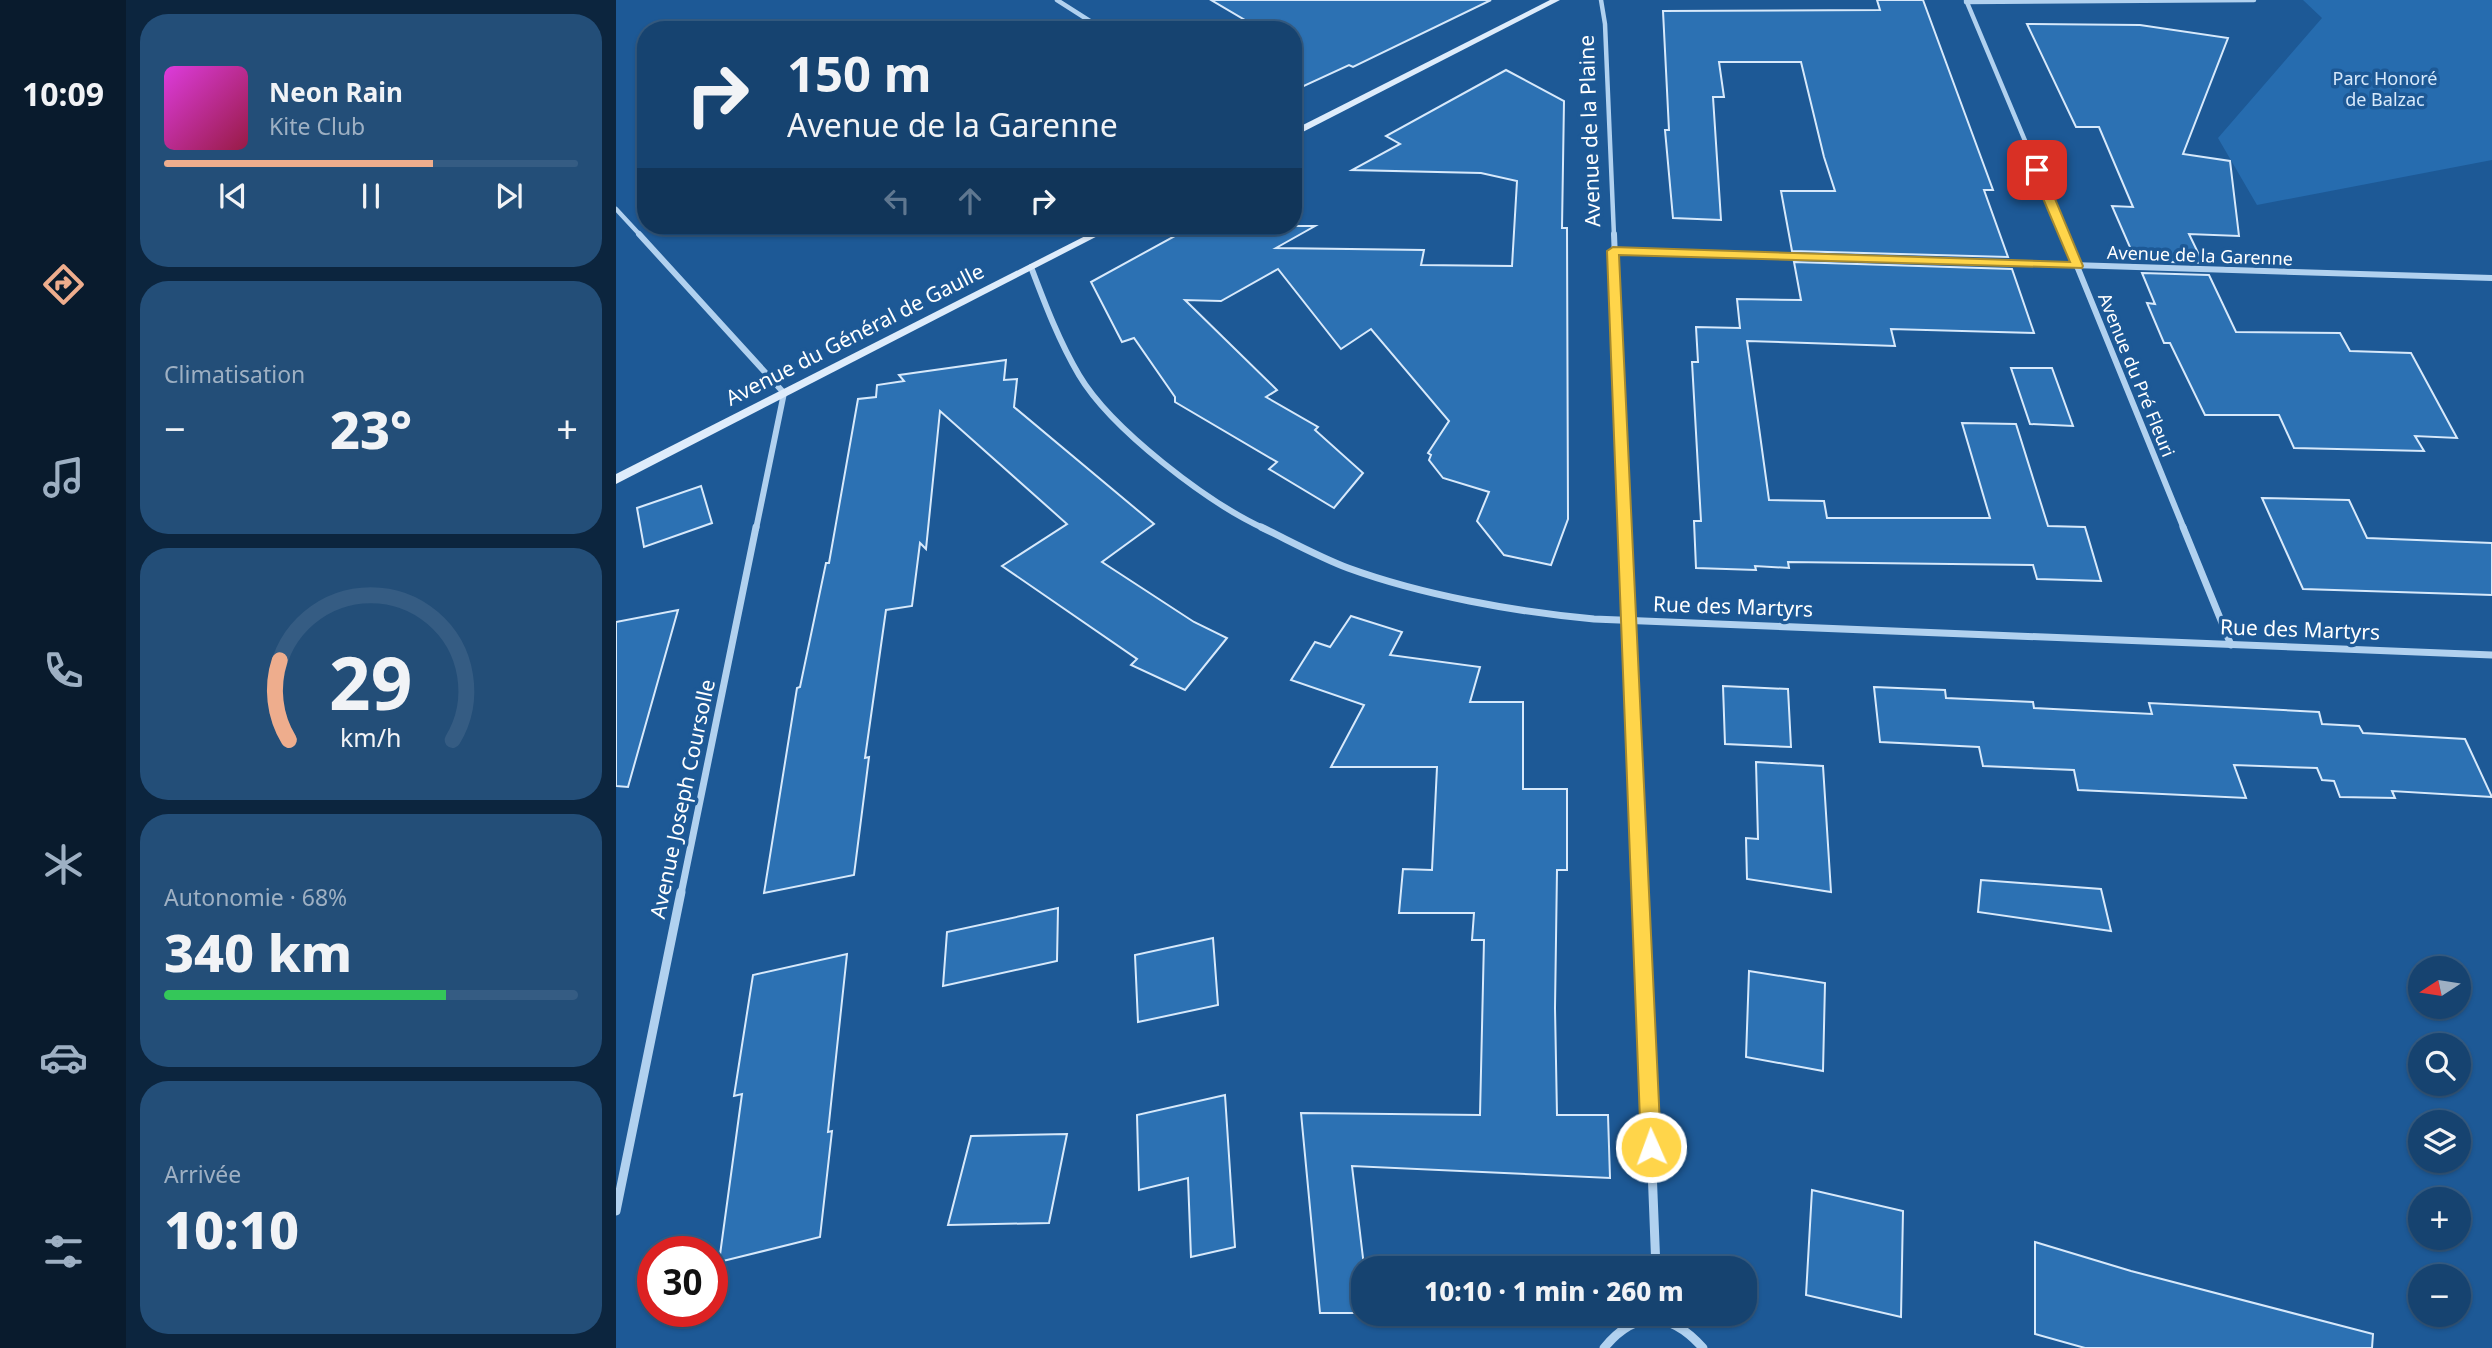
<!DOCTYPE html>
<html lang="fr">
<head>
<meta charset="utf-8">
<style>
  :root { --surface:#164370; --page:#234e78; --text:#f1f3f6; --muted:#9eb0c3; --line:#355c83; --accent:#eead8d }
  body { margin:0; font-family:"Noto Sans",sans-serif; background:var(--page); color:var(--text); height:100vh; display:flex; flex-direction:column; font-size:26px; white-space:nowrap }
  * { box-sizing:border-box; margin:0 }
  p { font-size:23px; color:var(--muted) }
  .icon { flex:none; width:38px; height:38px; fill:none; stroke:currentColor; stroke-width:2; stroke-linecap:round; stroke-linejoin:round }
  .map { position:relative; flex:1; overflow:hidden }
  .sheet { display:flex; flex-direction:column; gap:14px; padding:14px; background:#0c253e; width:490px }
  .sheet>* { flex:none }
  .hud { position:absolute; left:21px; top:21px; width:665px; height:214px; border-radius:28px; box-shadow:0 2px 5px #0004,0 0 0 2px var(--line); background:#164370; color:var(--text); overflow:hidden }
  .needle { width:46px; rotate:258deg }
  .tools { position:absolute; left:1792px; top:956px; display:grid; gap:14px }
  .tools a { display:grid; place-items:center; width:63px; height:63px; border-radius:50%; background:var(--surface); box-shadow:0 2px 5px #0004,0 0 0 2px var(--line); font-size:35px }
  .speed { position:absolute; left:21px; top:1236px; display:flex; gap:14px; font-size:35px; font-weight:700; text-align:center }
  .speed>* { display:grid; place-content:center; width:91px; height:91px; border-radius:50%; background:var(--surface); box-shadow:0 2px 5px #0004,0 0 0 2px var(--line); line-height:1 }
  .speed .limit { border:10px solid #d22; background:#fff; color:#111 }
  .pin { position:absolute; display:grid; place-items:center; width:60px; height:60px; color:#fff; margin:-30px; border-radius:14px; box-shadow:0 4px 10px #0006 }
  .me { position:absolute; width:77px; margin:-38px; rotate:358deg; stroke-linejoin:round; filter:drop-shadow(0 0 5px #0008) }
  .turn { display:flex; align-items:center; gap:24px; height:147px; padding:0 35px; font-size:32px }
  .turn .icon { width:91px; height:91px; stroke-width:2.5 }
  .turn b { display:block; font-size:49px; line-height:60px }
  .lanes { display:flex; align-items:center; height:66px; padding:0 35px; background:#0003; justify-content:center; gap:35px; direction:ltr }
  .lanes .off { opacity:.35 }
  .big { font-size:52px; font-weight:800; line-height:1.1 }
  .sheet .widget { flex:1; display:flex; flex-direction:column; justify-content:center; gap:10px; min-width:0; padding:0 24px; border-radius:28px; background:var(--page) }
  .sheet .dial { align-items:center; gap:0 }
  .dial svg { height:182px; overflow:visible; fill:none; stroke:var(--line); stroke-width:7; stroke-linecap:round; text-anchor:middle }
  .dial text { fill:var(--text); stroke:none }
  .song { display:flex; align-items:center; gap:21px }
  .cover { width:84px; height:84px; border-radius:10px; background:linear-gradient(135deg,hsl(300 70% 55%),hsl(340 70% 35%)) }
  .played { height:7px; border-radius:4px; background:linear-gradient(90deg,var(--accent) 65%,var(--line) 65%) }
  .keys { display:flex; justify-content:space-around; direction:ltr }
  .heat { display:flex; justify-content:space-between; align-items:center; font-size:38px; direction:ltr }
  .charge { height:10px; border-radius:5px; background:linear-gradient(90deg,#34c759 68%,var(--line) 0) }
  .trip { position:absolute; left:735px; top:1256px; width:406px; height:70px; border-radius:28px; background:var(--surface); box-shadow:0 2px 5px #0004,0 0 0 2px var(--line); font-weight:800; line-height:70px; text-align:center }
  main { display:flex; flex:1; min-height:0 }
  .menu { display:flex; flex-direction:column; width:126px; justify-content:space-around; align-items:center; background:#091b2d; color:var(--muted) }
  .menu .icon { width:49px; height:49px }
  .menu .active { color:var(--accent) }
  .menu b { font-size:32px; color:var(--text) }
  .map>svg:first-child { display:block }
  .green { fill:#266caf }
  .building { fill:#2c71b3; stroke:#d7e9fb; stroke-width:2 }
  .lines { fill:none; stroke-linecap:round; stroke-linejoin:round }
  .street-far3 { stroke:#b1d1ef; stroke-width:4.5 }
  .street-far2 { stroke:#b1d1ef; stroke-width:6 }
  .street-far1 { stroke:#b1d1ef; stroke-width:7 }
  .street { stroke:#b1d1ef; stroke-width:9 }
  .secondary { fill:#deecfb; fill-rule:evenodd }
  .route { fill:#ffd54a; stroke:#a68a30; stroke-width:2 }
  .labels { text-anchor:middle; stroke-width:7; stroke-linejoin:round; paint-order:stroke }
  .far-park-label { font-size:18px; fill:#d7e9fb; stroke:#1d5996 }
  .far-street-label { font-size:18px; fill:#fff; stroke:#1d5996 }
  .street-label { font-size:21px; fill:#fff; stroke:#1d5996 }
</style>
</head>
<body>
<main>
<nav class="menu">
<b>10:09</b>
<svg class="icon active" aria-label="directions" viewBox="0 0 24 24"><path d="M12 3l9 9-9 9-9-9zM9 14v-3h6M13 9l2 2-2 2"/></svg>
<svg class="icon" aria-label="music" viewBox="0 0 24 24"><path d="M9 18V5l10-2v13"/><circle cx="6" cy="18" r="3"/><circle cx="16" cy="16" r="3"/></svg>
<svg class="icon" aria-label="phone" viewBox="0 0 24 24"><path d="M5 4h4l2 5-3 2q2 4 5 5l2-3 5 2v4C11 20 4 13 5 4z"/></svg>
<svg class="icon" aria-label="climate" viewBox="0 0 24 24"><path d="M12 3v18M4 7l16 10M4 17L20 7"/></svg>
<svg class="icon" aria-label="car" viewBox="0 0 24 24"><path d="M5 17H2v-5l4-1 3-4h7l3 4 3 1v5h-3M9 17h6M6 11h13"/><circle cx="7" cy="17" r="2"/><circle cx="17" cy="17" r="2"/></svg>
<svg class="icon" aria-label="filters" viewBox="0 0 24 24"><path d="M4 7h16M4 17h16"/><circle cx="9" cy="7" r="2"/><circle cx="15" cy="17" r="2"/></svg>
</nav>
<section class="sheet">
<div class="widget">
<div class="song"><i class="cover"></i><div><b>Neon Rain</b><p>Kite Club</p></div></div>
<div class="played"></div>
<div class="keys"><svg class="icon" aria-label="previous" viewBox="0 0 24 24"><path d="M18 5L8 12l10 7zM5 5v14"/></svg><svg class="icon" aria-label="pause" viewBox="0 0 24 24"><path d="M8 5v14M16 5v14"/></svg><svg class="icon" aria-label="next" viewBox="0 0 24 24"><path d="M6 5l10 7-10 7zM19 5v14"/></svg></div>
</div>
<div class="widget"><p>Climatisation</p>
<div class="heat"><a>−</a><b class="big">23°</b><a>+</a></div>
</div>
<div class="widget dial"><svg viewBox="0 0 100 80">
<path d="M14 69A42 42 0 1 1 86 69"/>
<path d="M14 69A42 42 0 0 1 10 34" stroke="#eead8d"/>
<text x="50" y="56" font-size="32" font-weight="700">29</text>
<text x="50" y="72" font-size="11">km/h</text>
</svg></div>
<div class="widget"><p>Autonomie · 68%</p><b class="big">340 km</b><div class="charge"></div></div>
<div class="widget"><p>Arrivée</p><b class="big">10:10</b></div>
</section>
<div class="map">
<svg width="1876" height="1348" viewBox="0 0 1876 1348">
  <rect width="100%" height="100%" fill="#1d5996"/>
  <path class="green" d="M1687,0H1876V160L1641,205L1602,138L1706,18Z"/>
  <g class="building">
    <path d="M595,0H875L737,67L733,65L677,91V30H646Z"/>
    <path d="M1261,0H1307L1377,190H1368L1392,257L1176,251L1165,191H1219L1208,157L1185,62H1103L1108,97H1097L1105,220L1057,218L1049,130H1053L1047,11L1264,10Z"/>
    <path d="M1411,24L1524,25L1612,38L1567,154L1614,161L1623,236L1573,234L1587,263L1520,261L1496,206L1517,207L1483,127H1460Z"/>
    <path d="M890,70L948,101L946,228H951L952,519L935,565L888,555L861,521L873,492L827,478L813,460L815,455L812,453L833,421L755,329L725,349L662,269L605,301L569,300L661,390L650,397L702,427L699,430L747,473L718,508L653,469L661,462L559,402V397L518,338L506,342L475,282L577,226H699L660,248L808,250L805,265L896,266L901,181L865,173L736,170L784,144L770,136Z"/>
    <path d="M1178,262L1396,269L1418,333L1275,329L1279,346L1131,341L1153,500L1208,501L1211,518H1374L1346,423L1400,424L1432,526L1469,527L1485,581L1421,579L1417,565L1172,562L1173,568L1139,566L1140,570L1080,568L1078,521H1085L1076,362H1082L1080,327L1124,328L1121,299L1185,300Z"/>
    <path d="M1526,273L1593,275L1620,332L1724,333L1734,351L1795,353L1841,438L1799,436L1808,451L1678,448L1663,415H1589L1554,343H1548L1531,303L1539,304Z"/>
    <path d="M390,360L388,380L401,379L398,407L538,524L486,562L578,622L611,638L569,690L515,665L521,659L386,566L451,524L324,411L310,549L304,543L296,606L270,610L249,758L253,757L238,875L148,893L181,688L184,687L210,563H213L242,399L260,397L261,385L288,381L283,375Z"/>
    <path d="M1395,368H1436L1457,426L1414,424Z"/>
    <path d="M85,486L96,523L28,547L21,508Z"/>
    <path d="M1646,498L1733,500L1751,538L1876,543V595L1687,589Z"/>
    <path d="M62,610L12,787L0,786V622Z"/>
    <path d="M735,616L786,632L774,655L864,667L854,702H907V789H951V870H941L939,1008L941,1115H992L994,1178L736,1166L747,1258V1313H704L685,1113L864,1115L868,940H856L858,913H783L787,869L816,870L821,767H715L748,705L675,680L699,642L714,647Z"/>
    <path d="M1107,686L1172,689L1175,747L1109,744Z"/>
    <path d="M1258,687L1329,690L1330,698L1417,702L1418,708L1536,714L1533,703L1703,712L1706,724L1743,726L1747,733L1849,739L1876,797L1776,791L1779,798L1724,797L1718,781L1706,780L1701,768L1618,765L1630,798L1462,790L1458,770L1367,766L1363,747L1264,742Z"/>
    <path d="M1140,762L1207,766L1215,892L1131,879L1130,838L1142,839Z"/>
    <path d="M1365,880L1485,889L1495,931L1362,912Z"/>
    <path d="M442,908L441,961L327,986L331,932Z"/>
    <path d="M597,938L602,1005L522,1022L519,955Z"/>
    <path d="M231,954L212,1132L216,1131L204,1237L103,1262L126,1094L118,1096L137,975Z"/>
    <path d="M1133,971L1209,983L1207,1071L1130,1057Z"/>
    <path d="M609,1095L619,1247L575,1257L572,1178L523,1190L521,1115Z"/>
    <path d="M451,1134L433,1223L332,1225L355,1136Z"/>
    <path d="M1196,1190L1287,1211L1285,1317L1190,1295Z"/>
    <path d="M1419,1242L1515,1271L1757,1334L1756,1348H1469L1419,1334Z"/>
  </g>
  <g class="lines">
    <g class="street-far3">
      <path d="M441,0L488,30"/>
      <path d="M985,0L989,24L998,236"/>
      <path d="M1350,0L1449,236"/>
      <path d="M1350,2L1638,0"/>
      <path d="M0,209L25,236"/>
    </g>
    <g class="street-far2">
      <path d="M23,234L168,393L140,529"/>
      <path d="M998,234L1010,529"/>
      <path d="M1448,234L1568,529"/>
      <path d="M997,251L1876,278"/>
      <path d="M415,267C429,304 443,341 463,375C495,429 592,503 649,529"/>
    </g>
    <g class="street-far1">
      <path d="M645,527C674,541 703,557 732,568C806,595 900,612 978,619L1876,655"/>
      <path d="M1010,527L1025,894"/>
      <path d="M1567,527L1615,645"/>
      <path d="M65,894L140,527"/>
    </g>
    <g class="street">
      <path d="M1025,892L1040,1269"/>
      <path d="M0,1211L65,892"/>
      <path d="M988,1348C1020,1309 1054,1311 1087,1348"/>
    </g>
    <g class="secondary">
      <path d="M934,0H944L677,137V130Z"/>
      <path d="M489,226H501L0,484V474Z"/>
    </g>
  </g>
  <path class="route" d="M1421,167L1427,170L1467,266L1466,268L1003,255L1045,1147L1042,1155L1035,1158L1028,1155L1025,1147L991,251L997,247L1454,262L1415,170Z"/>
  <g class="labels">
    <g class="far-park-label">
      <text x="1769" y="85">Parc Honoré<tspan x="1769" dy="21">de Balzac</tspan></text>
    </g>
    <g class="far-street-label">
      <text transform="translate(1584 256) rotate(2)" y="6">Avenue de la Garenne</text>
      <text transform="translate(1520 375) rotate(68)" y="6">Avenue du Pré Fleuri</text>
    </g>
    <g class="street-label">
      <text transform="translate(974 131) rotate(-92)" y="7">Avenue de la Plaine</text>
      <text transform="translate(239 335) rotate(-27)" y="7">Avenue du Général de Gaulle</text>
      <text transform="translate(1117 607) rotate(2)" y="7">Rue des Martyrs</text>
      <text transform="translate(1684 630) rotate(2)" y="7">Rue des Martyrs</text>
      <text transform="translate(67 799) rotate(-78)" y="7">Avenue Joseph Coursolle</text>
    </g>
  </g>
</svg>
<div class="tools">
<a><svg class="needle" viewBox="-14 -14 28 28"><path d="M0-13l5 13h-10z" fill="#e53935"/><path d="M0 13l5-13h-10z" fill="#9eb0c3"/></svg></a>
<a><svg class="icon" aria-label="search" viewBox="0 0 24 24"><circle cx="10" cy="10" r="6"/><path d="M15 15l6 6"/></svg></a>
<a><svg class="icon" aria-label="layers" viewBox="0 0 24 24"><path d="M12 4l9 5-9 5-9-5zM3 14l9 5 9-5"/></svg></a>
<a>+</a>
<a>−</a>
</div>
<div class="speed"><div class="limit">30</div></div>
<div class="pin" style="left:1421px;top:170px;background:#d93025"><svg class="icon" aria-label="arrive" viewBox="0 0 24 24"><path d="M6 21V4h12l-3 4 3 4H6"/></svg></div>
<svg class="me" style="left:1035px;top:1147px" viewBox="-20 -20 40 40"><circle r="17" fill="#ffd54a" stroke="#fff" stroke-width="3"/><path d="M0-11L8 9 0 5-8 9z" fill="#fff"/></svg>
<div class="trip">10:10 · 1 min · 260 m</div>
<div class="hud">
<div class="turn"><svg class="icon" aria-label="right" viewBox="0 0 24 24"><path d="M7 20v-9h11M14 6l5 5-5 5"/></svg><div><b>150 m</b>Avenue de la Garenne</div></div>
<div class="lanes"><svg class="icon off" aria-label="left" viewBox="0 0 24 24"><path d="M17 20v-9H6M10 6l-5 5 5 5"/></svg><svg class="icon off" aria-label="ahead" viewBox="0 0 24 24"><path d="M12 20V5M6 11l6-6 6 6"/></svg><svg class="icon" aria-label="right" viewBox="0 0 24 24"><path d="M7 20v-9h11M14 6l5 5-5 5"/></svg></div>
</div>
</div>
</main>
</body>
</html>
